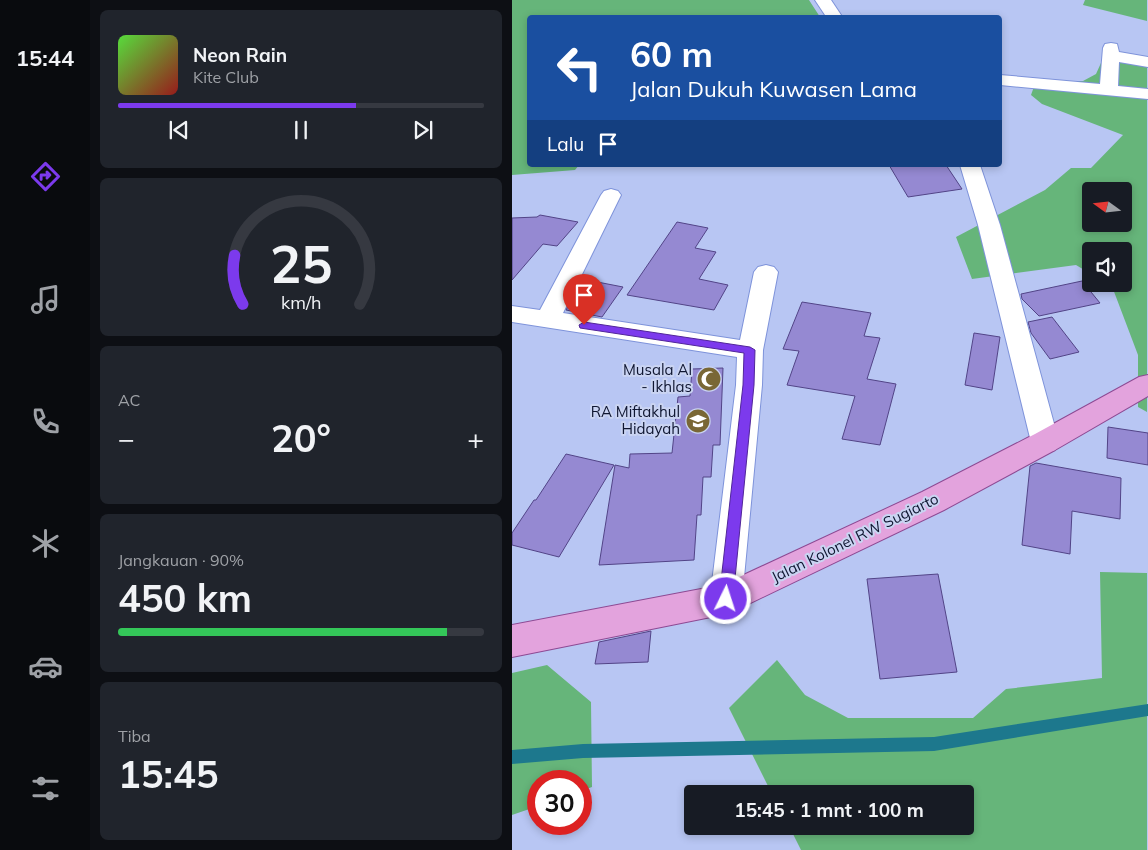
<!DOCTYPE html>
<html lang="id">
<head>
<meta charset="utf-8">
<style>
  :root { --surface:#171b24; --page:#20242c; --text:#f1f3f6; --muted:#9ea1a6; --line:#363941; --accent:#7c3aed }
  body { margin:0; font-family:Mulish,sans-serif; background:var(--page); color:var(--text); height:100vh; display:flex; flex-direction:column; font-size:19px; white-space:nowrap }
  * { box-sizing:border-box; margin:0 }
  p { font-size:16px; color:var(--muted) }
  .icon { flex:none; width:28px; height:28px; fill:none; stroke:currentColor; stroke-width:2; stroke-linecap:round; stroke-linejoin:round }
  .map { position:relative; flex:1; overflow:hidden }
  .sheet { display:flex; flex-direction:column; gap:10px; padding:10px; background:#0d0f14; width:422px }
  .sheet>* { flex:none }
  .guide { position:absolute; left:15px; top:15px; width:475px; height:152px; border-radius:5px; box-shadow:0 2px 8px #0003; background:#1a4fa0; color:#fff; overflow:hidden }
  .needle { width:32px; rotate:285deg }
  .tools { position:absolute; left:570px; top:182px; display:grid; gap:10px }
  .tools a { display:grid; place-items:center; width:50px; height:50px; border-radius:5px; background:var(--surface); box-shadow:0 2px 8px #0003; font-size:25px }
  .speed { position:absolute; left:15px; top:770px; display:flex; gap:10px; font-size:25px; font-weight:700; text-align:center }
  .speed>* { display:grid; place-content:center; width:65px; height:65px; border-radius:50%; background:var(--surface); box-shadow:0 2px 8px #0003; line-height:1 }
  .speed .limit { border:8px solid #d22; background:#fff; color:#111 }
  .pin { position:absolute; display:grid; place-items:center; width:42px; height:42px; color:#fff; margin:-51px -21px; border-radius:50% 50% 50% 0; rotate:-45deg; box-shadow:0 0 5px #0007 }
  .pin .icon { rotate:45deg }
  .me { position:absolute; width:55px; margin:-28px; rotate:4deg; stroke-linejoin:round; filter:drop-shadow(0 0 4px #0008) }
  .turn { display:flex; align-items:center; gap:18px; height:105px; padding:0 20px; font-size:22px }
  .turn .icon { width:65px; height:65px; stroke-width:2.5 }
  .turn b { display:block; font-size:35px; line-height:42px }
  .then { display:flex; align-items:center; height:48px; padding:0 20px; background:#0003; gap:10px; font-size:19px }
  .big { font-size:38px; font-weight:700; line-height:1.1 }
  .sheet .widget { flex:1; display:flex; flex-direction:column; justify-content:center; gap:8px; min-width:0; padding:0 18px; border-radius:8px; background:var(--page) }
  .sheet .dial { align-items:center; gap:0 }
  .dial svg { height:130px; overflow:visible; fill:none; stroke:var(--line); stroke-width:7; stroke-linecap:round; text-anchor:middle }
  .dial text { fill:var(--text); stroke:none }
  .song { display:flex; align-items:center; gap:15px }
  .cover { width:60px; height:60px; border-radius:8px; background:linear-gradient(135deg,hsl(110 70% 55%),hsl(0 70% 35%)) }
  .played { height:5px; border-radius:2px; background:linear-gradient(90deg,var(--accent) 65%,var(--line) 65%) }
  .keys { display:flex; justify-content:space-around; direction:ltr }
  .heat { display:flex; justify-content:space-between; align-items:center; font-size:28px; direction:ltr }
  .charge { height:8px; border-radius:4px; background:linear-gradient(90deg,#34c759 90%,var(--line) 0) }
  .trip { position:absolute; left:172px; top:785px; width:290px; height:50px; border-radius:5px; background:var(--surface); box-shadow:0 2px 8px #0003; font-weight:700; line-height:50px; text-align:center }
  main { display:flex; flex:1; min-height:0 }
  .tabs { display:flex; flex-direction:column; width:90px; justify-content:space-around; align-items:center; background:#090b0e; color:var(--muted) }
  .tabs .icon { width:35px; height:35px }
  .tabs .active { color:var(--accent) }
  .tabs b { font-size:22px; color:var(--text) }
  .map>svg:first-child { display:block }
  .green { fill:#66b57a; fill-rule:evenodd }
  .lines { fill:none; stroke-linecap:round; stroke-linejoin:round }
  .stream { fill:#1d788d; fill-rule:evenodd }
  .building { fill:#9589d2; stroke:#524487 }
  .minor-casing { stroke:#7e93da; stroke-width:2 }
  .major-casing { stroke:#8d4a93; stroke-width:2 }
  .minor { fill:#fff; fill-rule:evenodd }
  .major { fill:#e3a3dd; fill-rule:evenodd }
  .route { fill:#7c3aed; stroke:#51269a }
  .labels { text-anchor:middle; stroke-width:4; stroke-linejoin:round; paint-order:stroke }
  .poi-label { font-size:15px; fill:#101732; stroke:#cad4f2; text-anchor:end }
  .street-label { font-size:15px; fill:#101732; stroke:#cad4f2 }
</style>
</head>
<body>
<main>
<nav class="tabs">
<b>15:44</b>
<svg class="icon active" aria-label="directions" viewBox="0 0 24 24"><path d="M12 3l9 9-9 9-9-9zM9 14v-3h6M13 9l2 2-2 2"/></svg>
<svg class="icon" aria-label="music" viewBox="0 0 24 24"><path d="M9 18V5l10-2v13"/><circle cx="6" cy="18" r="3"/><circle cx="16" cy="16" r="3"/></svg>
<svg class="icon" aria-label="phone" viewBox="0 0 24 24"><path d="M5 4h4l2 5-3 2q2 4 5 5l2-3 5 2v4C11 20 4 13 5 4z"/></svg>
<svg class="icon" aria-label="climate" viewBox="0 0 24 24"><path d="M12 3v18M4 7l16 10M4 17L20 7"/></svg>
<svg class="icon" aria-label="car" viewBox="0 0 24 24"><path d="M5 17H2v-5l4-1 3-4h7l3 4 3 1v5h-3M9 17h6M6 11h13"/><circle cx="7" cy="17" r="2"/><circle cx="17" cy="17" r="2"/></svg>
<svg class="icon" aria-label="filters" viewBox="0 0 24 24"><path d="M4 7h16M4 17h16"/><circle cx="9" cy="7" r="2"/><circle cx="15" cy="17" r="2"/></svg>
</nav>
<section class="sheet">
<div class="widget">
<div class="song"><i class="cover"></i><div><b>Neon Rain</b><p>Kite Club</p></div></div>
<div class="played"></div>
<div class="keys"><svg class="icon" aria-label="previous" viewBox="0 0 24 24"><path d="M18 5L8 12l10 7zM5 5v14"/></svg><svg class="icon" aria-label="pause" viewBox="0 0 24 24"><path d="M8 5v14M16 5v14"/></svg><svg class="icon" aria-label="next" viewBox="0 0 24 24"><path d="M6 5l10 7-10 7zM19 5v14"/></svg></div>
</div>
<div class="widget dial"><svg viewBox="0 0 100 80">
<path d="M14 69A42 42 0 1 1 86 69"/>
<path d="M14 69A42 42 0 0 1 9 39" stroke="#7c3aed"/>
<text x="50" y="56" font-size="32" font-weight="700">25</text>
<text x="50" y="72" font-size="11">km/h</text>
</svg></div>
<div class="widget"><p>AC</p>
<div class="heat"><a>−</a><b class="big">20°</b><a>+</a></div>
</div>
<div class="widget"><p>Jangkauan · 90%</p><b class="big">450 km</b><div class="charge"></div></div>
<div class="widget"><p>Tiba</p><b class="big">15:45</b></div>
</section>
<div class="map">
<svg width="636" height="850" viewBox="0 0 636 850">
  <rect width="100%" height="100%" fill="#b8c6f3"/>
  <g class="green">
    <path d="M0,0H297L308,17L18,18V165H67L63,170L0,175Z"/>
    <path d="M573,0H635V21L571,5Z"/>
    <path d="M593,54L635,57V412L626,407V355L601,289L593,284H611V251H579V274L564,265L460,279L444,237L533,190L559,168H579L611,135L530,104L519,95L524,81H571L584,74ZM579,191H611V224H579Z"/>
    <path d="M588,572L635,573V850H289L277,826H454V794H260L217,708L265,660L293,695L336,718H461L494,689L590,678Z"/>
    <path d="M35,665L79,702L80,787L69,791V781H26V806L0,815V673Z"/>
  </g>
  <g class="lines">
    <path class="stream" d="M636,704V716L422,751L71,758L0,764V750L71,744L422,737Z"/>
  </g>
  <g class="building">
    <path d="M377,165H434L450,189L396,197Z"/>
    <path d="M28,215L66,222L45,246L31,244L0,280V218L25,217Z"/>
    <path d="M165,222L196,228L183,248L204,252L187,279L216,285L202,310L115,295Z"/>
    <path d="M70,279L111,287L90,317L54,310Z"/>
    <path d="M570,281L588,303L527,316L510,299L509,294Z"/>
    <path d="M290,302L359,313L352,336L368,338L355,379L384,384L368,445L330,439L343,396L275,385L287,351L271,349Z"/>
    <path d="M540,317L567,352L538,359L519,333L516,322Z"/>
    <path d="M462,333L488,337L480,390L453,385Z"/>
    <path d="M211,368L208,445H201L199,477H191L189,515H185L182,560L87,565L103,465L117,468L118,454L160,453L166,397L178,396L180,369Z"/>
    <path d="M596,427L636,433V465L595,458Z"/>
    <path d="M54,454L102,465L47,557L0,545V533L22,500H24Z"/>
    <path d="M524,463L609,478L608,519L560,511L558,554L510,545L518,466Z"/>
    <path d="M426,574L445,672L368,679L355,579Z"/>
    <path d="M139,631L136,662L83,664L87,642Z"/>
  </g>
  <g class="lines">
    <defs>
      <g id="minor">
        <path d="M303,0H319L331,18H315Z"/>
        <path d="M599,43L605,44L607,52L636,57V67L607,62L606,86L636,89V99L488,85V75L588,84L591,48L593,44Z"/>
        <path d="M448,165H468L488,225L547,442L543,450L533,453L523,450L519,442L466,225Z"/>
        <path d="M99,189L106,191L109,195L51,313L228,340L242,272L246,267L254,265L262,267L266,272L251,350L250,385L230,599L226,609L214,614L202,609L198,599L224,385L225,357L0,322V306L28,310L89,195L92,191Z"/>
      </g>
      <path id="major" d="M636,375V396L543,450L432,510L226,609L214,614L0,657V625L210,585L410,492L523,434L627,377Z"/>
    </defs>
    <use href="#minor" class="minor-casing"/>
    <use href="#major" class="major-casing"/>
    <use href="#minor" class="minor"/>
    <use href="#major" class="major"/>
  </g>
  <path class="route" d="M72,322L238,347L243,350L242,385L221,599L219,603L214,605L209,603L207,599L231,385L232,353L68,328L67,325Z"/>
  <defs>
    <symbol id="mosque-disc" viewBox="-11 -11 22 22"><circle r="9.5" fill="#796735" stroke="#cad4f2"/><path d="M3.5-4.9A6 6 0 1 0 3.5 4.9A5 5 0 1 1 3.5-4.9Z" fill="#fff"/></symbol>
    <symbol id="school-disc" viewBox="-11 -11 22 22"><circle r="9.5" fill="#796735" stroke="#cad4f2"/><path d="M0-5L7-2L0 1L-7-2ZM-4 1L0 2.5L4 1V4Q0 6-4 4Z" fill="#fff"/></symbol>
  </defs>
  <g fill-rule="evenodd">
    <use href="#mosque-disc" x="183" y="365" width="28" height="28"/>
    <use href="#school-disc" x="172" y="407" width="28" height="28"/>
  </g>
  <g class="labels">
    <g class="poi-label">
      <text x="180" y="375">Musala Al<tspan x="180" dy="17">- Ikhlas</tspan></text>
      <text x="168" y="417">RA Miftakhul<tspan x="168" dy="17">Hidayah</tspan></text>
    </g>
    <g class="street-label">
      <text transform="translate(343 538) rotate(-26)" y="5">Jalan Kolonel RW Sugiarto</text>
    </g>
  </g>
</svg>
<div class="tools">
<a><svg class="needle" viewBox="-14 -14 28 28"><path d="M0-13l5 13h-10z" fill="#e53935"/><path d="M0 13l5-13h-10z" fill="#9ea1a6"/></svg></a>
<a><svg class="icon" aria-label="sound" viewBox="0 0 24 24"><path d="M4 9h4l5-4v14l-5-4H4zM17 9q2 3 0 6"/></svg></a>
</div>
<div class="speed"><div class="limit">30</div></div>
<div class="pin" style="left:72px;top:325px;background:#d93025"><svg class="icon" aria-label="arrive" viewBox="0 0 24 24"><path d="M6 21V4h12l-3 4 3 4H6"/></svg></div>
<svg class="me" style="left:214px;top:599px" viewBox="-20 -20 40 40"><circle r="17" fill="#7c3aed" stroke="#fff" stroke-width="3"/><path d="M0-11L8 9 0 5-8 9z" fill="#fff"/></svg>
<div class="trip">15:45 · 1 mnt · 100 m</div>
<div class="guide">
<div class="turn"><svg class="icon" aria-label="left" viewBox="0 0 24 24"><path d="M17 20v-9H6M10 6l-5 5 5 5"/></svg><div><b>60 m</b>Jalan Dukuh Kuwasen Lama</div></div>
<div class="then">Lalu<svg class="icon" aria-label="arrive" viewBox="0 0 24 24"><path d="M6 21V4h12l-3 4 3 4H6"/></svg></div>
</div>
</div>
</main>
</body>
</html>
